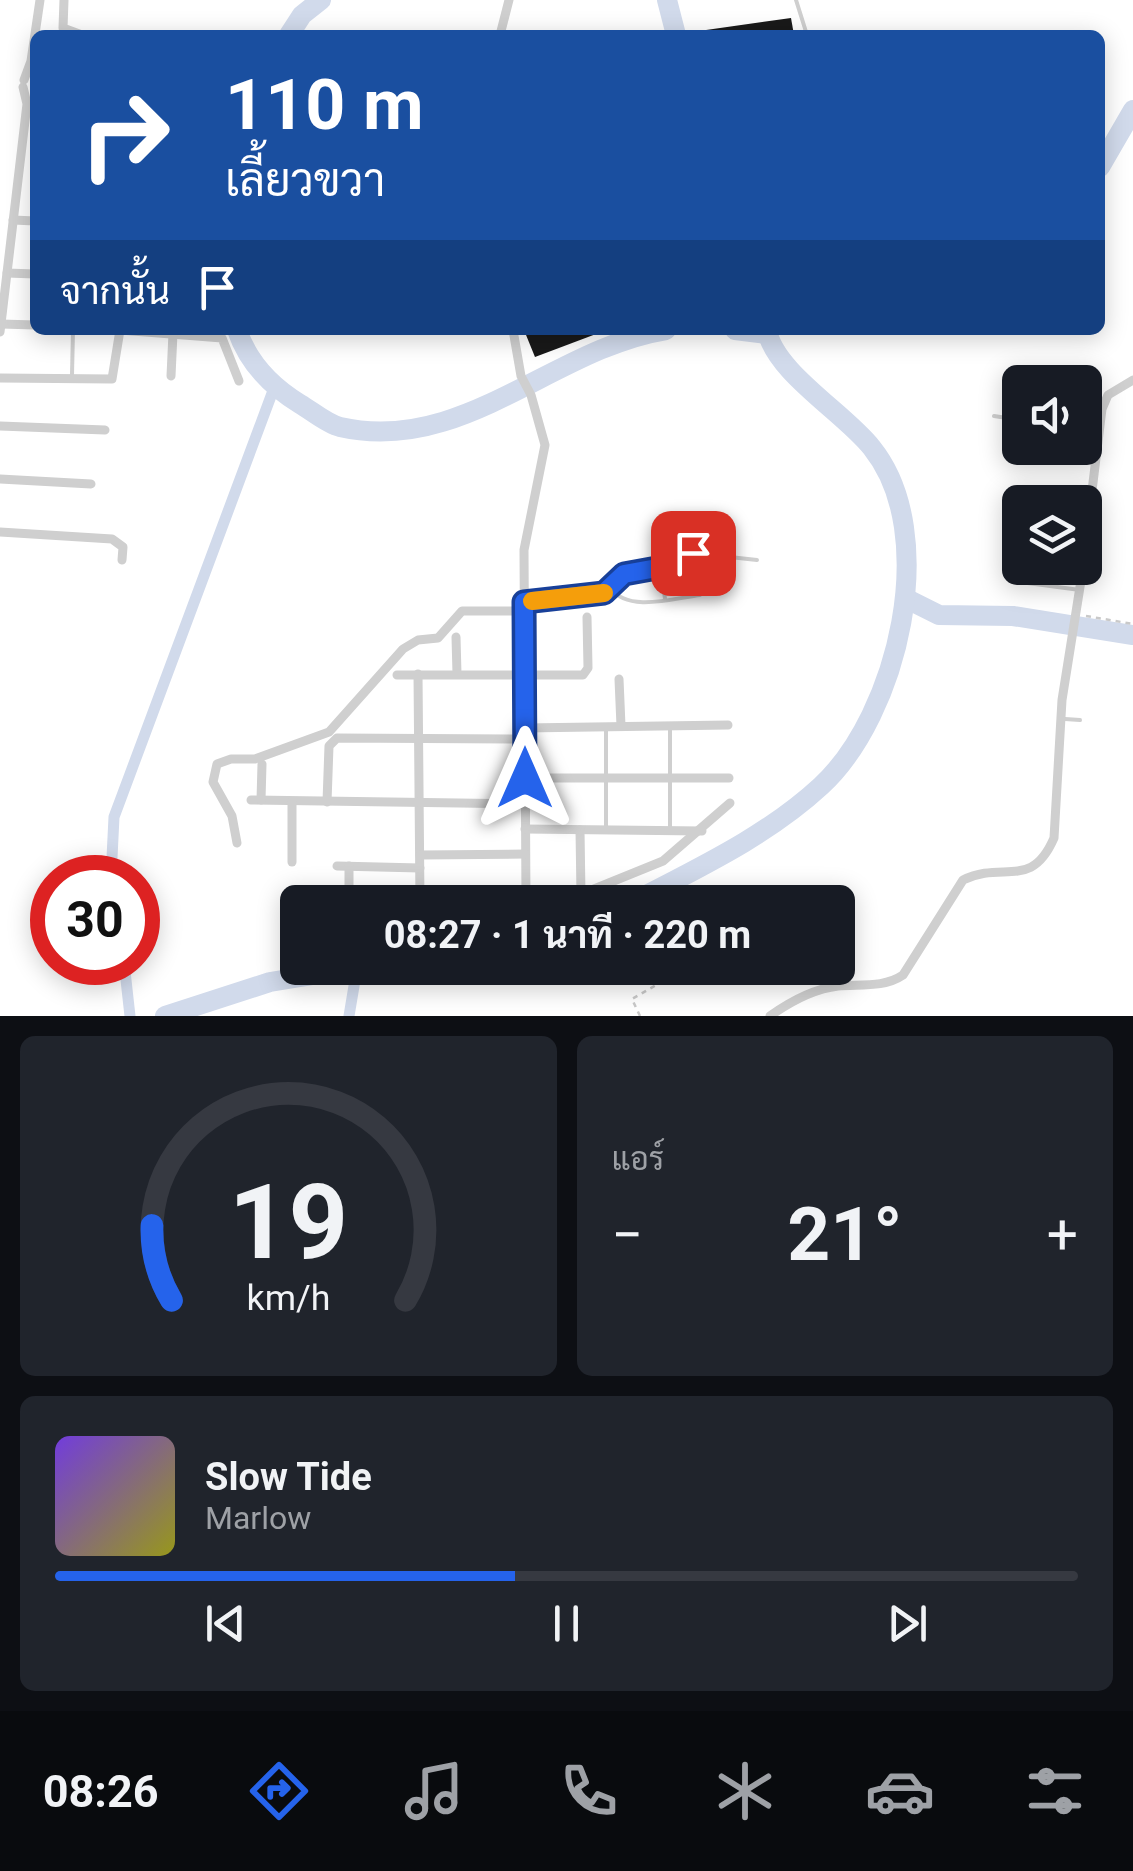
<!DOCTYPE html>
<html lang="th">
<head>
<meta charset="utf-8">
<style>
  :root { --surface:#171b24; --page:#20242c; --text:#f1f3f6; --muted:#9ea1a6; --line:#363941; --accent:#2563eb }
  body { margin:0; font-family:Roboto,Sarabun,sans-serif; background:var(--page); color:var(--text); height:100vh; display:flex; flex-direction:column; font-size:38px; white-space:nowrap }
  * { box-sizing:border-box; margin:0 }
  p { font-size:32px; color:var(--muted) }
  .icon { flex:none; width:55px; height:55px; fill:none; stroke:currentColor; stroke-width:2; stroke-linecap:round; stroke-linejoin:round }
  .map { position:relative; height:1016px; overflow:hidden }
  .panel { display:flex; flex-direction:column; gap:20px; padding:20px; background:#0d0f14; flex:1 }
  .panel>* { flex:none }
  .hud { position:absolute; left:30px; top:30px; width:1075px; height:305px; border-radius:15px; box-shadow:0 5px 25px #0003; background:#1a4fa0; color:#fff; overflow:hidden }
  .fabs { position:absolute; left:1002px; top:365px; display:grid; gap:20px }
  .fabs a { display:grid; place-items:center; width:100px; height:100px; border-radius:15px; background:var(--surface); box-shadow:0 5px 25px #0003; font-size:50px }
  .speed { position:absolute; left:30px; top:855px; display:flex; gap:20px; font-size:50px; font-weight:700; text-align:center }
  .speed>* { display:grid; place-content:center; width:130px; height:130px; border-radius:50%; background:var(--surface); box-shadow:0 5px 25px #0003; line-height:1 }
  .speed .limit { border:15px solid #d22; background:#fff; color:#111 }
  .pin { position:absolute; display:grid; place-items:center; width:85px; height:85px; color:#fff; margin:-42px; border-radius:20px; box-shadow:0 5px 15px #0006 }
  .me { position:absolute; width:110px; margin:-55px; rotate:0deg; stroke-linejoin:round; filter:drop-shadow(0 0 8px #0008) }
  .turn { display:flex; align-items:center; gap:35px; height:210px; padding:0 30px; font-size:45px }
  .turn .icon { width:130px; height:130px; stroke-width:2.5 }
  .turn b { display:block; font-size:70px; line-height:85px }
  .then { display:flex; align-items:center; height:95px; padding:0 30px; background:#0003; gap:20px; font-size:38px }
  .big { font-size:75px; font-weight:700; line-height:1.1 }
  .panel .widget { flex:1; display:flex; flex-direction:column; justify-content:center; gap:15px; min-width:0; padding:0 35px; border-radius:15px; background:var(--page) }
  .panel .dial { align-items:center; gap:0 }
  .dial svg { height:260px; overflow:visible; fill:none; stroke:var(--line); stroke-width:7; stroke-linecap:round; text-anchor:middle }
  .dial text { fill:var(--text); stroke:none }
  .song { display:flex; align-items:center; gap:30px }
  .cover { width:120px; height:120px; border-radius:15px; background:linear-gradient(135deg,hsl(260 70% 55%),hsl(60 70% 35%)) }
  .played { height:10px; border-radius:5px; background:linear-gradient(90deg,var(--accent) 45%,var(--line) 45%) }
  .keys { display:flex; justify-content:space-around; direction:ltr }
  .heat { display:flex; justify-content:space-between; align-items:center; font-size:55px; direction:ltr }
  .panel .tiles { flex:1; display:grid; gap:20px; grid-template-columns:1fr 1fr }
  .widget:last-child { grid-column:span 2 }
  .trip { position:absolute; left:280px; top:885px; width:575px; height:100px; border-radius:15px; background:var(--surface); box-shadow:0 5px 25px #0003; font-weight:700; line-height:100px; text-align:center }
  .tab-bar { display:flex; height:160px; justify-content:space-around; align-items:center; background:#090b0e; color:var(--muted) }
  .tab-bar .icon { width:70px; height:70px }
  .tab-bar .selected { color:var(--accent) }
  .tab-bar b { font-size:45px; color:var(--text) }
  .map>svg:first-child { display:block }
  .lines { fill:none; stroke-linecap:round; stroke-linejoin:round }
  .canal { stroke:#d1daeb; stroke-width:11 }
  .river { stroke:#d1daeb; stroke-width:20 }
  .building { fill:#191919 }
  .path { stroke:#c9c9c9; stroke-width:2.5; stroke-dasharray:5 5; stroke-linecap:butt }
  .lane { stroke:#cfcfcf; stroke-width:4 }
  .street { stroke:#cfcfcf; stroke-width:9 }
  .route-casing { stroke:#184099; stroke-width:25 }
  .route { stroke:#2563eb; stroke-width:18 }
  .slow { stroke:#f59e0b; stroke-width:18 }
</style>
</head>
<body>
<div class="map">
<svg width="1133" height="1016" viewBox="0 0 1133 1016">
  <rect width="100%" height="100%" fill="#fff"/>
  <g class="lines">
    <g class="canal">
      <path d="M111,878L114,817L274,388"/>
      <path d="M124,962L130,1016"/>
      <path d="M349,1016L357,968"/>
    </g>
    <g class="river">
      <path d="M667,0L676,35"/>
      <path d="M289,35L302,15L321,0"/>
      <path d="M1100,167L1133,110"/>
      <path d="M237,330C248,362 272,387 300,404C312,411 327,424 340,427C462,455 553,348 666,330"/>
      <path d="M735,330L766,334"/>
      <path d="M907,599L939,615L1013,616L1133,635"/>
      <path d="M633,902C698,868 767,836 821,786C898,715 941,534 872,448C846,414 774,372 767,330"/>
      <path d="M165,1016L270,982L356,968"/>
    </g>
  </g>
  <g class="building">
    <path d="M791,18L794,35H706V30Z"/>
    <path d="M524,330H604V331L535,357Z"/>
  </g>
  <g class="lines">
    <g class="path">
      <path d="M1086,616L1133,624"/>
      <path d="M640,1016L632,999L686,968"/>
    </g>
    <g class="lane">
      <path d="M796,0L807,35"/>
      <path d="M72,375L73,330"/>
      <path d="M994,416L1020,420"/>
      <path d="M1085,430L1097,432"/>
      <path d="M661,569L665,599"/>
      <path d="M1012,581L1080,590"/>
      <path d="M611,588C627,613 675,598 700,595"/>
      <path d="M524,602L604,593L624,574L657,568L693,553L757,560"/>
      <path d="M1065,719L1080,720"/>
      <path d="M670,726V831"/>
      <path d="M606,830V730"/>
    </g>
    <g class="street">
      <path d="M64,0L63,28L82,35"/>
      <path d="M500,35L509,0"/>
      <path d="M24,80L31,61L40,0"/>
      <path d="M13,220L35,221"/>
      <path d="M7,273L35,274"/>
      <path d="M1,324L35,325"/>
      <path d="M120,330L222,338L239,381"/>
      <path d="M513,330L521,376L531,395L545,445L524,550L526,902"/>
      <path d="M0,332L27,104L23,87"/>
      <path d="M171,376L173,333"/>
      <path d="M0,378L112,379L120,330"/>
      <path d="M0,426L105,430"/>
      <path d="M0,479L91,484"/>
      <path d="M0,532L112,539L123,547L122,560"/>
      <path d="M1085,548L1102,409L1108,395L1133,380"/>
      <path d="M456,637L457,674"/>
      <path d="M418,674L420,902"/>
      <path d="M397,675H583L588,668L587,617"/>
      <path d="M619,679L621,726"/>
      <path d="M525,728L728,725"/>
      <path d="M525,778H729"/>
      <path d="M251,800L525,804"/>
      <path d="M261,800L262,764"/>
      <path d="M327,802L329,746L337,738L525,739"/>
      <path d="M525,829L702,831"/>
      <path d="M580,830L581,895"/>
      <path d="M237,843L232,816L213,782L217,764L231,759H255L329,732L403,649L418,640L438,638L462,611H524"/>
      <path d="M420,855L525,854"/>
      <path d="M292,862V802"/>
      <path d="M337,866L420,868"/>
      <path d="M349,866V902"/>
      <path d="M562,902L663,861L730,803"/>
      <path d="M770,1016C791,1001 813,989 838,986C860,984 884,988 903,975L963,880C1003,860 1031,891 1054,838L1062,700L1083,568"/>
    </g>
  </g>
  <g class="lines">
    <defs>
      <path id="route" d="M525,778L524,602L604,593L624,574L657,568L693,553"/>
    </defs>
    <use href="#route" class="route-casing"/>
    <use href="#route" class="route"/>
    <path class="slow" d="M532,601L604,593"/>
  </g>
</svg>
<div class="fabs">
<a><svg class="icon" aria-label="sound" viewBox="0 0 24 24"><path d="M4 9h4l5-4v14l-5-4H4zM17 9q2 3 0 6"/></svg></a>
<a><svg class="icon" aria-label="layers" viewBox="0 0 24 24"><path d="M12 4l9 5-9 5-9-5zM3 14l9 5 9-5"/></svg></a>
</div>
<div class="speed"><div class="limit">30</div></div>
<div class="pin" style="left:693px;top:553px;background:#d93025"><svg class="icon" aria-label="arrive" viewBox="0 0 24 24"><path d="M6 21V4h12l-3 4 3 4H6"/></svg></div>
<svg class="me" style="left:525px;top:778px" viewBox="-20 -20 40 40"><path d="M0-17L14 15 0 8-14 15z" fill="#2563eb" stroke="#fff" stroke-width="4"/></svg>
<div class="trip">08:27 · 1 นาที · 220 m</div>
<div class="hud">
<div class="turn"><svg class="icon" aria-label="right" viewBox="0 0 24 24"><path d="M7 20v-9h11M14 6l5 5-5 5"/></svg><div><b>110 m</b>เลี้ยวขวา</div></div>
<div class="then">จากนั้น<svg class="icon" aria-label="arrive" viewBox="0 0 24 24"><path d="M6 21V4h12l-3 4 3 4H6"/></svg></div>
</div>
</div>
<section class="panel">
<div class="tiles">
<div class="widget dial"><svg viewBox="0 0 100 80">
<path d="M14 69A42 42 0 1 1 86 69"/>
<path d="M14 69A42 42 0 0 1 8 46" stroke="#2563eb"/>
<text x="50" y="56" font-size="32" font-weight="700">19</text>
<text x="50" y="72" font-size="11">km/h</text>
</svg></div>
<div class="widget"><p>แอร์</p>
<div class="heat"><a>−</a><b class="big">21°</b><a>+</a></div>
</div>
<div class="widget">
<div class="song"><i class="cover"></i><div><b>Slow Tide</b><p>Marlow</p></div></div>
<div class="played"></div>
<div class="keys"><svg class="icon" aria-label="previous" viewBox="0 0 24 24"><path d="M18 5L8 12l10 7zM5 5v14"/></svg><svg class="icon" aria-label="pause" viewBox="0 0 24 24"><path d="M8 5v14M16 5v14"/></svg><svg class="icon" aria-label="next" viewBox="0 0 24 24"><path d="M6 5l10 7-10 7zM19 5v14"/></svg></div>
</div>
</div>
</section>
<nav class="tab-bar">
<b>08:26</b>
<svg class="icon selected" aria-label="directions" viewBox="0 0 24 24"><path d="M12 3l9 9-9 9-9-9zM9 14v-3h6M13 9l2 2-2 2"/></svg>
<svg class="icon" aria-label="music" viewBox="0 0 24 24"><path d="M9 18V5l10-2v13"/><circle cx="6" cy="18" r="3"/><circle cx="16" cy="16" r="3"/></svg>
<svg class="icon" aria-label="phone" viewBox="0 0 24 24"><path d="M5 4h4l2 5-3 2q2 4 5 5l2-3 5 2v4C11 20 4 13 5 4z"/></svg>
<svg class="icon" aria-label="climate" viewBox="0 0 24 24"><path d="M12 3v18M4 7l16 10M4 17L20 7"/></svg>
<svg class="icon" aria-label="car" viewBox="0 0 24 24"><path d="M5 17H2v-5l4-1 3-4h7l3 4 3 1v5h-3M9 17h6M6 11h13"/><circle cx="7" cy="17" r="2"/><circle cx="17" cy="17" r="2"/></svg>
<svg class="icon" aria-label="filters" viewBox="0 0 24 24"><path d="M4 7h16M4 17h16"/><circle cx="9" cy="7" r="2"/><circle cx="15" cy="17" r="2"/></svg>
</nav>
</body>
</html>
